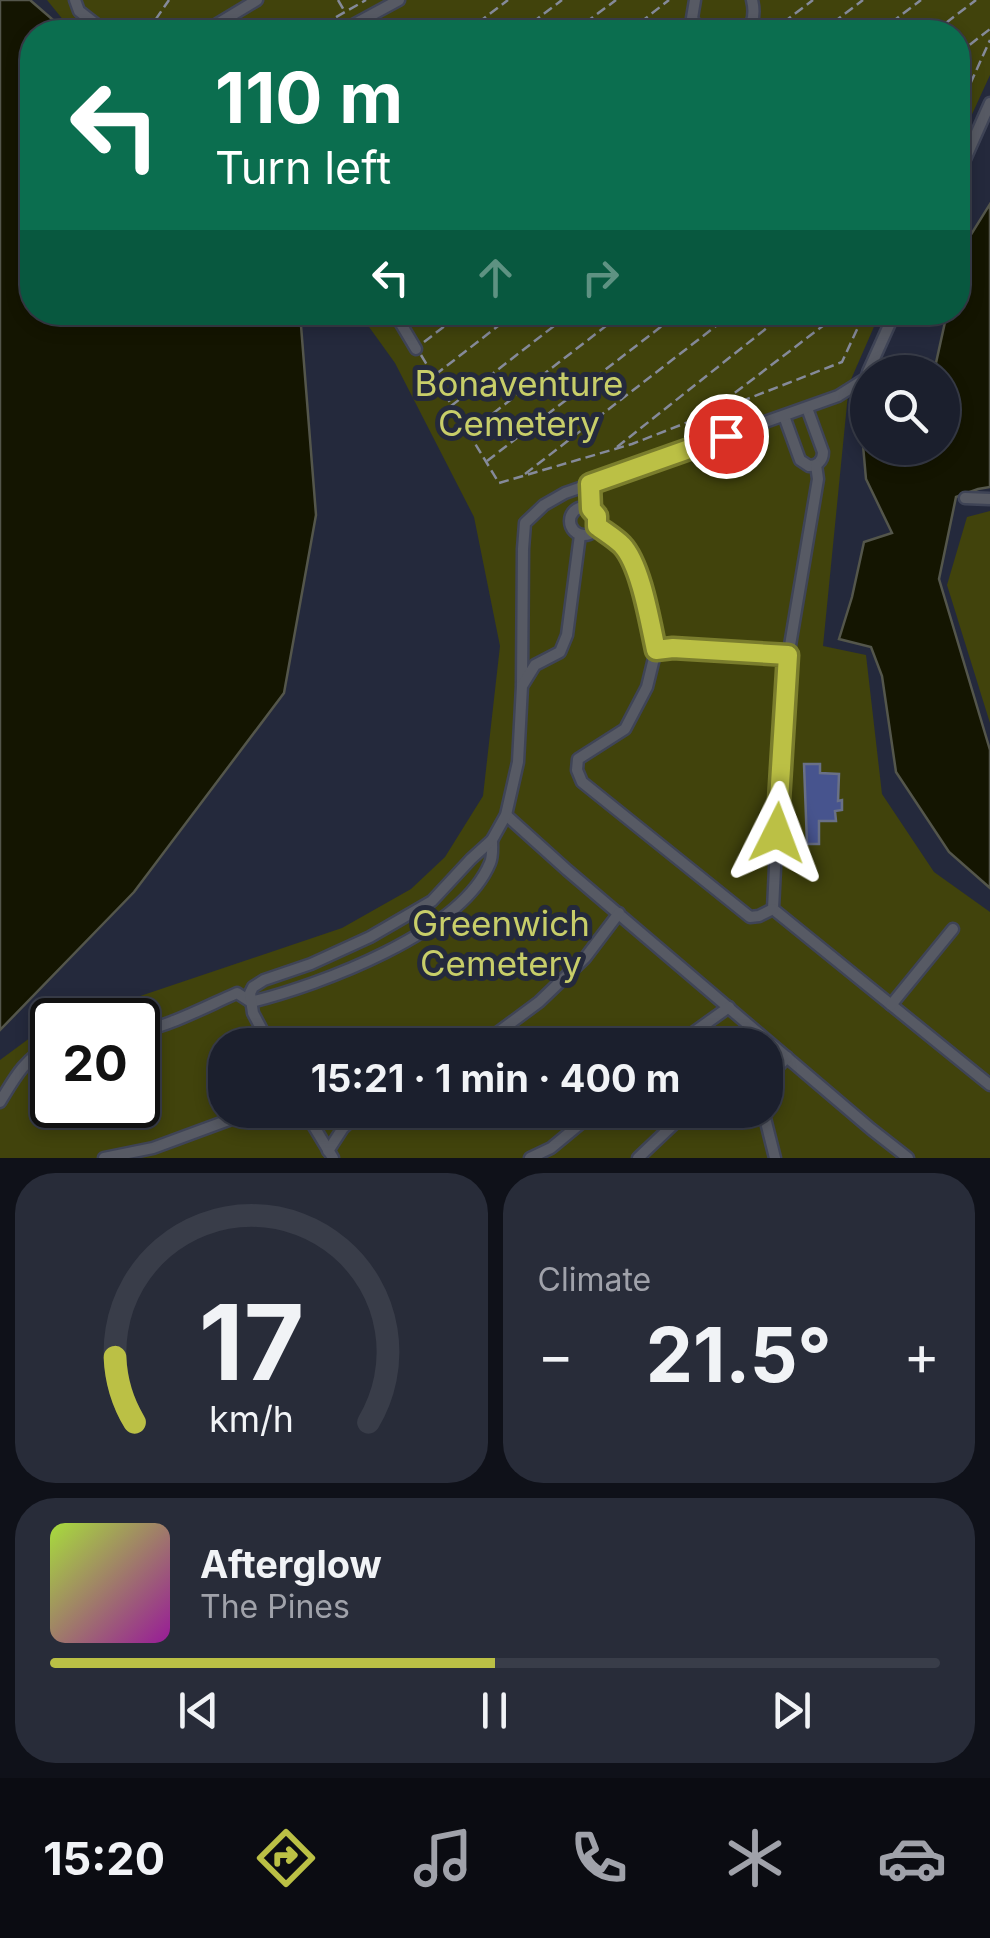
<!DOCTYPE html>
<html lang="en">
<head>
<meta charset="utf-8">
<style>
  :root { --surface:#1b1f2d; --page:#282c39; --text:#f1f3f6; --muted:#a0a2aa; --line:#393d49; --accent:#bbc045 }
  body { margin:0; font-family:Inter,sans-serif; background:var(--page); color:var(--text); height:100vh; display:flex; flex-direction:column; font-size:38px; white-space:nowrap }
  * { box-sizing:border-box; margin:0 }
  p { font-size:32px; color:var(--muted) }
  .icon { flex:none; width:55px; height:55px; fill:none; stroke:currentColor; stroke-width:2; stroke-linecap:round; stroke-linejoin:round }
  .map { position:relative; height:1158px; overflow:hidden }
  .details { display:flex; flex-direction:column; gap:15px; padding:15px; background:#0f1119; flex:1 }
  .details>* { flex:none }
  .hud { position:absolute; left:20px; top:20px; width:950px; height:305px; border-radius:40px; box-shadow:0 5px 15px #0003,0 0 0 2px var(--line); background:#0b6e4f; color:#fff; overflow:hidden }
  .tools { position:absolute; left:850px; top:355px; display:grid; gap:20px }
  .tools a { display:grid; place-items:center; width:110px; height:110px; border-radius:50%; background:var(--surface); box-shadow:0 5px 15px #0003,0 0 0 2px var(--line); font-size:50px }
  .speed { position:absolute; left:30px; top:998px; display:flex; gap:20px; font-size:50px; font-weight:700; text-align:center }
  .speed>* { display:grid; place-content:center; width:130px; height:130px; border-radius:50%; background:var(--surface); box-shadow:0 5px 15px #0003,0 0 0 2px var(--line); line-height:1 }
  .speed .limit { border:5px solid #111; border-radius:15px; background:#fff; color:#111 }
  .pin { position:absolute; display:grid; place-items:center; width:85px; height:85px; color:#fff; margin:-42px; border:5px solid #fff; border-radius:50%; box-shadow:0 2px 10px #0007 }
  .me { position:absolute; width:110px; margin:-55px; rotate:3deg; stroke-linejoin:round; filter:drop-shadow(0 0 8px #0008) }
  .turn { display:flex; align-items:center; gap:35px; height:210px; padding:0 30px; font-size:45px }
  .turn .icon { width:130px; height:130px; stroke-width:2.5 }
  .turn b { display:block; font-size:70px; line-height:85px }
  .lanes { display:flex; align-items:center; height:95px; padding:0 30px; background:#0003; justify-content:center; gap:50px; direction:ltr }
  .lanes .off { opacity:.35 }
  .big { font-size:75px; font-weight:700; line-height:1.1 }
  .details .widget { flex:1; display:flex; flex-direction:column; justify-content:center; gap:15px; min-width:0; padding:0 35px; border-radius:40px; background:var(--page) }
  .details .dial { align-items:center; gap:0 }
  .dial svg { height:260px; overflow:visible; fill:none; stroke:var(--line); stroke-width:7; stroke-linecap:round; text-anchor:middle }
  .dial text { fill:var(--text); stroke:none }
  .song { display:flex; align-items:center; gap:30px }
  .cover { width:120px; height:120px; border-radius:15px; background:linear-gradient(135deg,hsl(80 70% 55%),hsl(300 70% 35%)) }
  .played { height:10px; border-radius:5px; background:linear-gradient(90deg,var(--accent) 50%,var(--line) 50%) }
  .keys { display:flex; justify-content:space-around; direction:ltr }
  .heat { display:flex; justify-content:space-between; align-items:center; font-size:55px; direction:ltr }
  .details .tiles { flex:1; display:grid; gap:15px; grid-template-columns:1fr 1fr }
  .widget:last-child { grid-column:span 2 }
  .trip { position:absolute; left:208px; top:1028px; width:575px; height:100px; border-radius:40px; background:var(--surface); box-shadow:0 5px 15px #0003,0 0 0 2px var(--line); font-weight:700; line-height:100px; text-align:center }
  .menu { display:flex; height:160px; justify-content:space-around; align-items:center; background:#0b0c12; color:var(--muted) }
  .menu .icon { width:70px; height:70px }
  .menu .selected { color:var(--accent) }
  .menu b { font-size:45px; color:var(--text) }
  .map>svg:first-child { display:block }
  .green { fill:#41430c; fill-rule:evenodd }
  .water { fill:#141501; stroke:#54564b; stroke-width:2.5 }
  .building { fill:#47548e; stroke:#697087; stroke-width:2.5 }
  .lines { fill:none; stroke-linecap:round; stroke-linejoin:round }
  .minor-casing { stroke:#3f4456; stroke-width:15 }
  .path { stroke:#858a9a; stroke-width:2.5; stroke-dasharray:10 5; stroke-linecap:butt }
  .minor { stroke:#575a64; stroke-width:10 }
  .route-casing { stroke:#7a7d2d; stroke-width:25 }
  .route { stroke:#bbc045; stroke-width:18 }
  .labels { text-anchor:middle; stroke-width:10; stroke-linejoin:round; paint-order:stroke }
  .park-label { font-size:35px; fill:#c8ce69; stroke:#24293c }
</style>
</head>
<body>
<div class="map">
<svg width="990" height="1158" viewBox="0 0 990 1158">
  <rect width="100%" height="100%" fill="#24293c"/>
  <g class="green">
    <path d="M47,0H990V75L958,145V32H73Z"/>
    <path d="M359,313H880L849,384L823,646L866,655L882,794L934,872L990,912V1158H0V1060L42,1029L52,1026V1105H138V1020H69L342,928L411,889L445,857L483,796L500,646L474,517L395,363ZM225,1045H765V1110H225Z"/>
    <path d="M990,511V723L947,585L967,517Z"/>
  </g>
  <g class="water">
    <path d="M0,0H30L67,32H32V312L300,313L316,515L284,693L134,892L0,1030Z"/>
    <path d="M990,204V487L978,489L956,497L939,579L990,750V888L949,852L896,772L882,676L871,647L839,639L852,597L864,542L892,533L866,479L863,445L867,443L868,448H942V372H934L947,313L958,312V267L962,249Z"/>
  </g>
  <path class="building" d="M804,764H820V773L839,774L838,801L842,800V810L835,811L836,821H819V844H807Z"/>
  <g class="lines">
    <defs>
      <g id="minor">
        <path d="M75,0L79,11L106,32"/>
        <path d="M695,0L692,18L700,32"/>
        <path d="M204,32L257,0"/>
        <path d="M340,32L399,0"/>
        <path d="M747,32C754,22 755,12 752,0"/>
        <path d="M958,175L990,103"/>
        <path d="M394,312L416,349"/>
        <path d="M868,372L895,312"/>
        <path d="M784,416L800,460L809,466C817,466 823,461 823,452L807,408"/>
        <path d="M816,465L818,479L784,681L773,909L990,1085"/>
        <path d="M965,498L990,499"/>
        <circle cx="584" cy="521" r="14"/>
        <path d="M597,526L621,544L630,555L636,568L656,650L647,687L625,729L578,759L577,770L582,782L750,917L759,916L773,909"/>
        <path d="M656,650L673,648L788,655"/>
        <path d="M522,684L523,549L525,523L544,505L565,493L591,484L838,396L865,379L868,374"/>
        <path d="M506,815L567,870L871,1129L908,1158"/>
        <path d="M891,1005L953,929"/>
        <path d="M138,1032C172,1025 205,1007 237,993L251,1002C320,985 461,933 490,863C493,856 492,848 492,840"/>
        <path d="M270,1045L253,1013L250,993L253,987L264,980L311,964L370,937L432,901L471,859L492,840L506,815L518,762L522,686L535,665L560,652L567,635L580,535"/>
        <path d="M481,1045L539,1002L585,958L619,913"/>
        <path d="M676,1045L729,1007"/>
        <path d="M765,1081L787,1057"/>
        <path d="M0,1102C15,1077 25,1058 52,1045"/>
        <path d="M304,1110L333,1158"/>
        <path d="M309,1110H342"/>
        <path d="M763,1110L775,1158"/>
        <path d="M328,1151L343,1128L362,1110"/>
        <path d="M104,1158L153,1148L256,1110"/>
        <path d="M530,1158L551,1148L597,1110"/>
        <path d="M638,1158L678,1120L702,1110"/>
      </g>
    </defs>
    <use href="#minor" class="minor-casing"/>
    <g class="path">
      <path d="M338,0L345,12"/>
      <path d="M147,32L169,0"/>
      <path d="M310,32L366,0"/>
      <path d="M466,32L508,0"/>
      <path d="M520,32L562,0"/>
      <path d="M573,32L616,0"/>
      <path d="M628,32L669,0"/>
      <path d="M771,32L813,0"/>
      <path d="M821,32L863,0"/>
      <path d="M879,32L921,0"/>
      <path d="M934,32L976,0"/>
      <path d="M958,54L990,29"/>
      <path d="M958,99L965,93"/>
      <path d="M958,111L990,40"/>
      <path d="M424,342L463,312"/>
      <path d="M421,355L499,483L632,444L842,362L865,312"/>
      <path d="M435,375L516,312"/>
      <path d="M451,406L572,312"/>
      <path d="M711,411L841,312"/>
      <path d="M469,432L624,312"/>
      <path d="M617,447L787,312"/>
      <path d="M487,461L680,312"/>
      <path d="M525,474L734,312"/>
    </g>
    <use href="#minor" class="minor"/>
  </g>
  <g class="lines">
    <defs>
      <path id="route" d="M726,436L590,484L591,509L597,516V526C605,532 615,538 622,545C641,565 650,623 656,650L673,648L788,655L777,833"/>
    </defs>
    <use href="#route" class="route-casing"/>
    <use href="#route" class="route"/>
  </g>
  <g class="labels">
    <g class="park-label">
      <text x="519" y="396">Bonaventure<tspan x="519" dy="40">Cemetery</tspan></text>
      <text x="501" y="936">Greenwich<tspan x="501" dy="40">Cemetery</tspan></text>
    </g>
  </g>
</svg>
<div class="tools">
<a><svg class="icon" aria-label="search" viewBox="0 0 24 24"><circle cx="10" cy="10" r="6"/><path d="M15 15l6 6"/></svg></a>
</div>
<div class="speed"><div class="limit">20</div></div>
<div class="pin" style="left:726px;top:436px;background:#d93025"><svg class="icon" aria-label="arrive" viewBox="0 0 24 24"><path d="M6 21V4h12l-3 4 3 4H6"/></svg></div>
<svg class="me" style="left:777px;top:833px" viewBox="-20 -20 40 40"><path d="M0-17L14 15 0 8-14 15z" fill="#bbc045" stroke="#fff" stroke-width="4"/></svg>
<div class="trip">15:21 · 1 min · 400 m</div>
<div class="hud">
<div class="turn"><svg class="icon" aria-label="left" viewBox="0 0 24 24"><path d="M17 20v-9H6M10 6l-5 5 5 5"/></svg><div><b>110 m</b>Turn left</div></div>
<div class="lanes"><svg class="icon" aria-label="left" viewBox="0 0 24 24"><path d="M17 20v-9H6M10 6l-5 5 5 5"/></svg><svg class="icon off" aria-label="ahead" viewBox="0 0 24 24"><path d="M12 20V5M6 11l6-6 6 6"/></svg><svg class="icon off" aria-label="right" viewBox="0 0 24 24"><path d="M7 20v-9h11M14 6l5 5-5 5"/></svg></div>
</div>
</div>
<section class="details">
<div class="tiles">
<div class="widget dial"><svg viewBox="0 0 100 80">
<path d="M14 69A42 42 0 1 1 86 69"/>
<path d="M14 69A42 42 0 0 1 8 49" stroke="#bbc045"/>
<text x="50" y="56" font-size="32" font-weight="700">17</text>
<text x="50" y="72" font-size="11">km/h</text>
</svg></div>
<div class="widget"><p>Climate</p>
<div class="heat"><a>−</a><b class="big">21.5°</b><a>+</a></div>
</div>
<div class="widget">
<div class="song"><i class="cover"></i><div><b>Afterglow</b><p>The Pines</p></div></div>
<div class="played"></div>
<div class="keys"><svg class="icon" aria-label="previous" viewBox="0 0 24 24"><path d="M18 5L8 12l10 7zM5 5v14"/></svg><svg class="icon" aria-label="pause" viewBox="0 0 24 24"><path d="M8 5v14M16 5v14"/></svg><svg class="icon" aria-label="next" viewBox="0 0 24 24"><path d="M6 5l10 7-10 7zM19 5v14"/></svg></div>
</div>
</div>
</section>
<nav class="menu">
<b>15:20</b>
<svg class="icon selected" aria-label="directions" viewBox="0 0 24 24"><path d="M12 3l9 9-9 9-9-9zM9 14v-3h6M13 9l2 2-2 2"/></svg>
<svg class="icon" aria-label="music" viewBox="0 0 24 24"><path d="M9 18V5l10-2v13"/><circle cx="6" cy="18" r="3"/><circle cx="16" cy="16" r="3"/></svg>
<svg class="icon" aria-label="phone" viewBox="0 0 24 24"><path d="M5 4h4l2 5-3 2q2 4 5 5l2-3 5 2v4C11 20 4 13 5 4z"/></svg>
<svg class="icon" aria-label="climate" viewBox="0 0 24 24"><path d="M12 3v18M4 7l16 10M4 17L20 7"/></svg>
<svg class="icon" aria-label="car" viewBox="0 0 24 24"><path d="M5 17H2v-5l4-1 3-4h7l3 4 3 1v5h-3M9 17h6M6 11h13"/><circle cx="7" cy="17" r="2"/><circle cx="17" cy="17" r="2"/></svg>
</nav>
</body>
</html>
